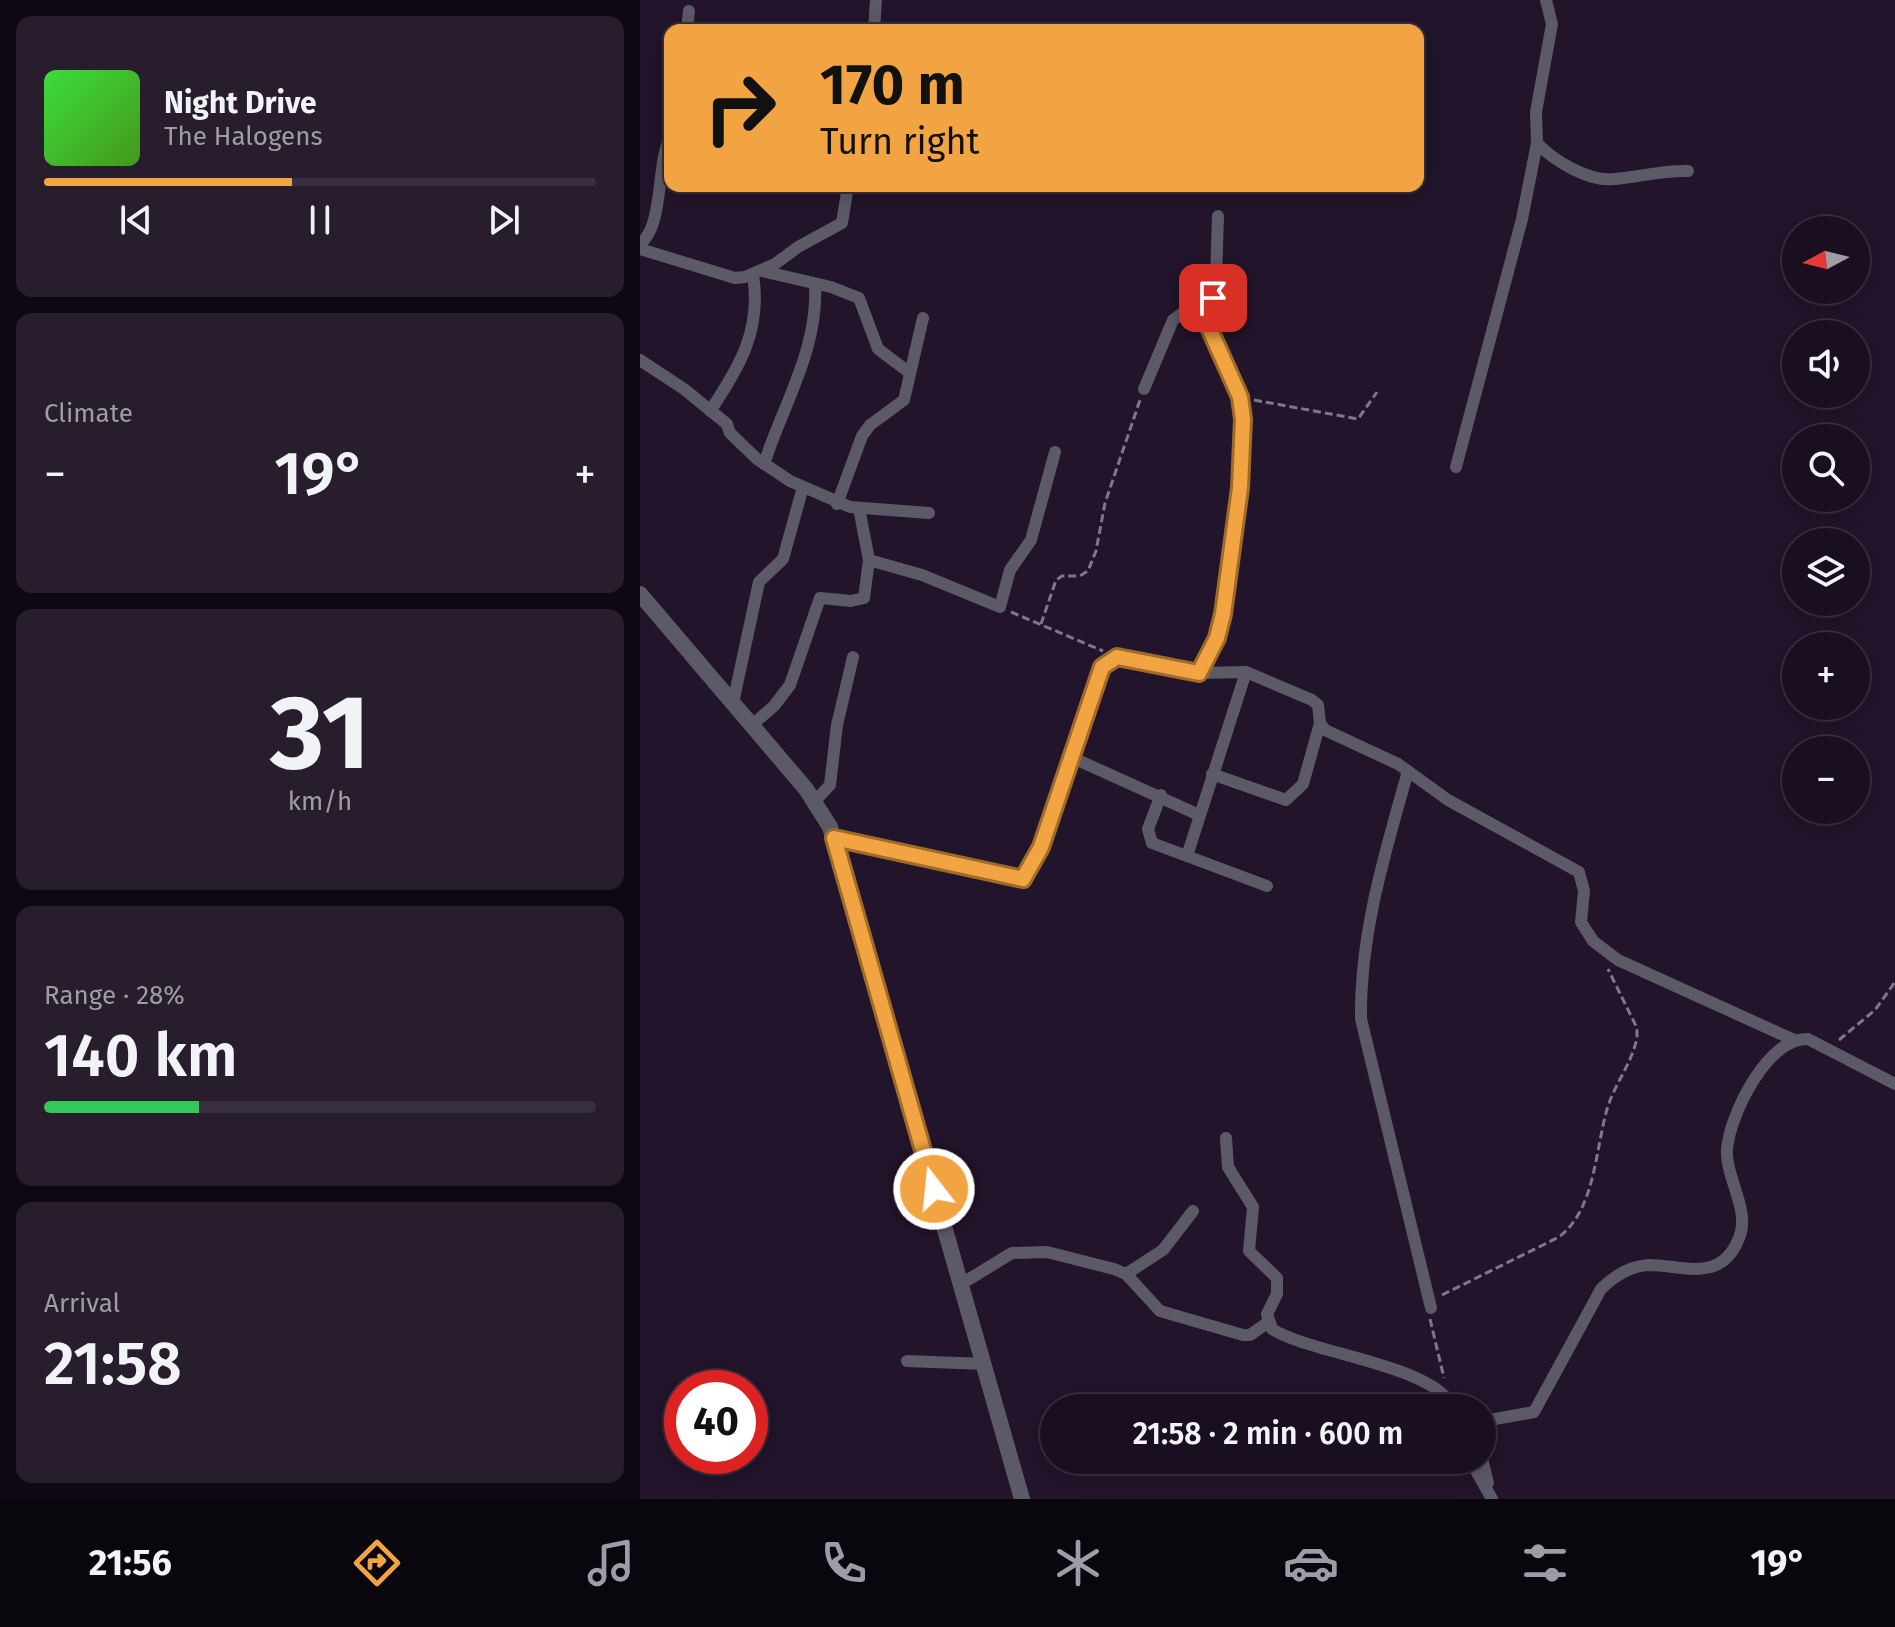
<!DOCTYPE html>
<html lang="en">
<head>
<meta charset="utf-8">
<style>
  :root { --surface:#1a0f20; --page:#271d2d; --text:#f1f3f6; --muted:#9f9ca5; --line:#382f3e; --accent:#f3a442 }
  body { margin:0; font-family:"Fira Sans",sans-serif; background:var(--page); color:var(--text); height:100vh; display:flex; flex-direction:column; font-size:30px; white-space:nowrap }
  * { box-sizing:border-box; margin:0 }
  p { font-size:26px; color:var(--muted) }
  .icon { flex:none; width:44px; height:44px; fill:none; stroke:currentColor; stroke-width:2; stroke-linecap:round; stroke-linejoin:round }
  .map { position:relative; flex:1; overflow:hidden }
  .side { display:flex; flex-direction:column; gap:16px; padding:16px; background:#0e0812; width:640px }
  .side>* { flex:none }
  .banner { position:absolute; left:24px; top:24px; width:760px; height:168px; border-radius:16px; box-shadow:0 4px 20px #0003,0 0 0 2px var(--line); background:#f3a442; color:#111; overflow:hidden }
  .needle { width:52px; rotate:263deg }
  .fabs { position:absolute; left:1142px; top:216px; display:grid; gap:16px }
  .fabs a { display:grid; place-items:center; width:88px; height:88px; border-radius:50%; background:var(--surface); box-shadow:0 4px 20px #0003,0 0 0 2px var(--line); font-size:40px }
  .speed { position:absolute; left:24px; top:1370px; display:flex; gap:16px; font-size:40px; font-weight:700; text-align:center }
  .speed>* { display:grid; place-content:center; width:104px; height:104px; border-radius:50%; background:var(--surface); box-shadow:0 4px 20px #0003,0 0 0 2px var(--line); line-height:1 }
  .speed .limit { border:12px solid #d22; background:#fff; color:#111 }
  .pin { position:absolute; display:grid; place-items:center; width:68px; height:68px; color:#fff; margin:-34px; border-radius:16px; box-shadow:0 4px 12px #0006 }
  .me { position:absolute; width:88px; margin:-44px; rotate:344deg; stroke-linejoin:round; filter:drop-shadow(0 0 6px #0008) }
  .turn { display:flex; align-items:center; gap:28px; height:168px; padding:0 24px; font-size:36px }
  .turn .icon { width:104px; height:104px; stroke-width:2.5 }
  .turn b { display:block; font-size:56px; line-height:68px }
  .big { font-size:60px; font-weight:600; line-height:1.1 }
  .side .widget { flex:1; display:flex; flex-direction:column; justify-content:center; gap:12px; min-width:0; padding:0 28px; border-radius:16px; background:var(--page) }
  .side .dial { align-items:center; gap:0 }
  .dial b { font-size:104px; line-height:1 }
  .song { display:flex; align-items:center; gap:24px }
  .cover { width:96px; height:96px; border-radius:12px; background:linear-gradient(135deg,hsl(120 70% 55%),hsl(100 70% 35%)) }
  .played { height:8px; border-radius:4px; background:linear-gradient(90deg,var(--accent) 45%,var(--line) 45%) }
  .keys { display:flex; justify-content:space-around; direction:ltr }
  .heat { display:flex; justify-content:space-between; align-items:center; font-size:44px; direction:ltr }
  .charge { height:12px; border-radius:6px; background:linear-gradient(90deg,#34c759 28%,var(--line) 0) }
  .trip { position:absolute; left:400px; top:1394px; width:456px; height:80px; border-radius:40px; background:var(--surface); box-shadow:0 4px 20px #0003,0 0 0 2px var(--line); font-weight:600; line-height:80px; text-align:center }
  .tab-bar { display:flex; height:128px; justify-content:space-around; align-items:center; background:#0a060d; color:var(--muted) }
  .tab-bar .icon { width:56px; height:56px }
  .tab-bar .on { color:var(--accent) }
  .tab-bar b { font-size:36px; color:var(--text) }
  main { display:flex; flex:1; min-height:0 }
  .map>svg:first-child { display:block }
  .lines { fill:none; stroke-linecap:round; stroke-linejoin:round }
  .path { stroke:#827688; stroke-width:3; stroke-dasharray:8 4; stroke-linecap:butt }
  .minor { stroke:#5c5a67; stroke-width:12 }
  .tertiary { stroke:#5c5a67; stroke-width:16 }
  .route-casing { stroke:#9e6b2b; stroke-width:20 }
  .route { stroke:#f3a442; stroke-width:14 }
</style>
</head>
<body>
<main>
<section class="side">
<div class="widget">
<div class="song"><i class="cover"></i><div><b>Night Drive</b><p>The Halogens</p></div></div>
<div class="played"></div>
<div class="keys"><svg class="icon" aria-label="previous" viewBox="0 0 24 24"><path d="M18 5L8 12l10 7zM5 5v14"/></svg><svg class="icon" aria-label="pause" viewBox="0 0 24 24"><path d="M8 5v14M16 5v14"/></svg><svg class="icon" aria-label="next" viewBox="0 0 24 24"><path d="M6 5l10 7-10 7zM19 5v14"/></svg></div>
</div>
<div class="widget"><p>Climate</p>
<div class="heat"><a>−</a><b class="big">19°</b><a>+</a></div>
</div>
<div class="widget dial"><b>31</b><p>km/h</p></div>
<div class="widget"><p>Range · 28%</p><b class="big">140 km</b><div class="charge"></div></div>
<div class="widget"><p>Arrival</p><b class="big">21:58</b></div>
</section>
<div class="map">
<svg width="1255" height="1499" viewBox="0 0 1255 1499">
  <rect width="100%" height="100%" fill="#22142a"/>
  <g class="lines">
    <g class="path">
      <path d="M614,400L718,419L737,392"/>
      <path d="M371,612L463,651"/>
      <path d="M401,624L416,580L422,576H440L448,571L456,551L465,503L500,400"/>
      <path d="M1199,1040L1235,1010L1255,982"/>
      <path d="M802,1295L919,1237C956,1209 955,1148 968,1106C976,1082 993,1061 997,1037V1028L968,969"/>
      <path d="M790,1319L804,1378"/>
    </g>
    <g class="minor">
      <path d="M906,0L912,24L896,112L897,143C914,161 949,182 974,179C1000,177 1022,170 1048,171"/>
      <path d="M47,30L49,11"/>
      <path d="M234,30L236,0"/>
      <path d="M0,244C24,226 16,166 30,138"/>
      <path d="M0,249L95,278L105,277L135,264L158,247L202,223L208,186"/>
      <path d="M122,271L191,287L219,298L238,349L270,373"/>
      <path d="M0,360L44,389L87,424L90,433L117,459L150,481L210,507L289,513"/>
      <path d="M504,389L533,320L541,314L569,307L576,280L578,216"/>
      <path d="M70,411C99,368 122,330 113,275"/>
      <path d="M124,464C143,405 179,348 175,284"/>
      <path d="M816,467L882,219L897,143"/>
      <path d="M197,504L222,436L230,425L264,400L283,318"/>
      <path d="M229,560L282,575L360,607L370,570L391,540L415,452"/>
      <path d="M559,673L577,638L583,614L600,488L603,419L600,397L562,312"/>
      <path d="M93,703L119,582L143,559L163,487"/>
      <path d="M112,725L134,706L150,685L180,598L211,601L224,598L229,560L219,508"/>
      <path d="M431,757L559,815"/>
      <path d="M768,771C745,853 720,933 721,1019L791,1308"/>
      <path d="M572,774L646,800L663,784L680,723"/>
      <path d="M521,795L508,829L512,843L627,886"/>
      <path d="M175,801L190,785L197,725L213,657"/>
      <path d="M194,838L383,879L401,847L462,667L477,657L559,673L606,672L672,700L678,705L680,723L685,730L758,764L808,800L939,872L944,891L941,922L953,941L978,960L1154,1040"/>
      <path d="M547,856L606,672"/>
      <path d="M586,1138L588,1167L613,1207L609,1251L637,1278V1294L627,1314L632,1329C670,1354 796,1365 813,1408"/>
      <path d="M486,1274L523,1250L553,1211"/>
      <path d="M321,1284L372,1253L407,1252L474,1269L486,1274L520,1311L603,1335H610L627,1323"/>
      <path d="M267,1361L345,1364"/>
      <path d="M842,1426L855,1419L894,1412L961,1289C975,1275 990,1266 1009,1265C1043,1265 1081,1284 1099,1238C1111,1211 1085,1177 1087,1149C1090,1114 1128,1037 1168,1039L1255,1084"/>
      <path d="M842,1459L848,1483"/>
      <path d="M830,1460L852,1499"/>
    </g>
    <path class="tertiary" d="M0,594L166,789L190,827L382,1499"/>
  </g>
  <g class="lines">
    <defs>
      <path id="route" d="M294,1189L194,838L383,879L401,847L462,667L477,657L559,673L577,638L583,614L600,488L603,419L600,397L562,312L569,307L573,298"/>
    </defs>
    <use href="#route" class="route-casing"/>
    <use href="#route" class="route"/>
  </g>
</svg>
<div class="fabs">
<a><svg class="needle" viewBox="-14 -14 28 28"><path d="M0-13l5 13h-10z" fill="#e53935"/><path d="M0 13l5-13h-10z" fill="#9f9ca5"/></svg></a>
<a><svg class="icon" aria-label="sound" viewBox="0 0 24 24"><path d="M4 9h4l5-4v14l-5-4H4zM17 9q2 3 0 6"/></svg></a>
<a><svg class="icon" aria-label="search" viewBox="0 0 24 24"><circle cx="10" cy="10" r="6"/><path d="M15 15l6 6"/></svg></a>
<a><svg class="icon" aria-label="layers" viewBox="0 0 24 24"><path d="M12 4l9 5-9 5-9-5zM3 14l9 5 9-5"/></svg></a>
<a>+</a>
<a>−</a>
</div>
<div class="speed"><div class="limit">40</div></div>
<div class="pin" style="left:573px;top:298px;background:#d93025"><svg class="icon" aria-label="arrive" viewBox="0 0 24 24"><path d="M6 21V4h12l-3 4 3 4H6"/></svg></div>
<svg class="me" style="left:294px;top:1189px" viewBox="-20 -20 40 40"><circle r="17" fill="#f3a442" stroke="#fff" stroke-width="3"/><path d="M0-11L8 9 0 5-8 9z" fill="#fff"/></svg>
<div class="trip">21:58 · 2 min · 600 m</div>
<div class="banner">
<div class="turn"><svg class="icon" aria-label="right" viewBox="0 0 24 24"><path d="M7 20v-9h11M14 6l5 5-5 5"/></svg><div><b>170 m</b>Turn right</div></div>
</div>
</div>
</main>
<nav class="tab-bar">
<b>21:56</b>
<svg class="icon on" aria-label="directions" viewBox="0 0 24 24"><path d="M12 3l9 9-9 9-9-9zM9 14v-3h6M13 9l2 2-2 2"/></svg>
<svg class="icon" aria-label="music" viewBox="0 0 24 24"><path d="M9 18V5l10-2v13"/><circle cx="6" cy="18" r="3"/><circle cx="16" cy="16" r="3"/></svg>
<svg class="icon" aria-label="phone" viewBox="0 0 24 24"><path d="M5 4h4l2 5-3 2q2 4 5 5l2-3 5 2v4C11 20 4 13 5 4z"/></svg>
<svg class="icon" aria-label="climate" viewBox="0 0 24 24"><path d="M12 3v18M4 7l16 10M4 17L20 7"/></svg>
<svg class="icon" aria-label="car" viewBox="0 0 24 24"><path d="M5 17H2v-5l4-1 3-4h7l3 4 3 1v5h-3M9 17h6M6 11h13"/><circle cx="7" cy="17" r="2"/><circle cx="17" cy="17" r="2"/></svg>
<svg class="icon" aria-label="filters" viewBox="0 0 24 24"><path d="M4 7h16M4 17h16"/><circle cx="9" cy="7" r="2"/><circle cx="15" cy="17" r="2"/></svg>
<b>19°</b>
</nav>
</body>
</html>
